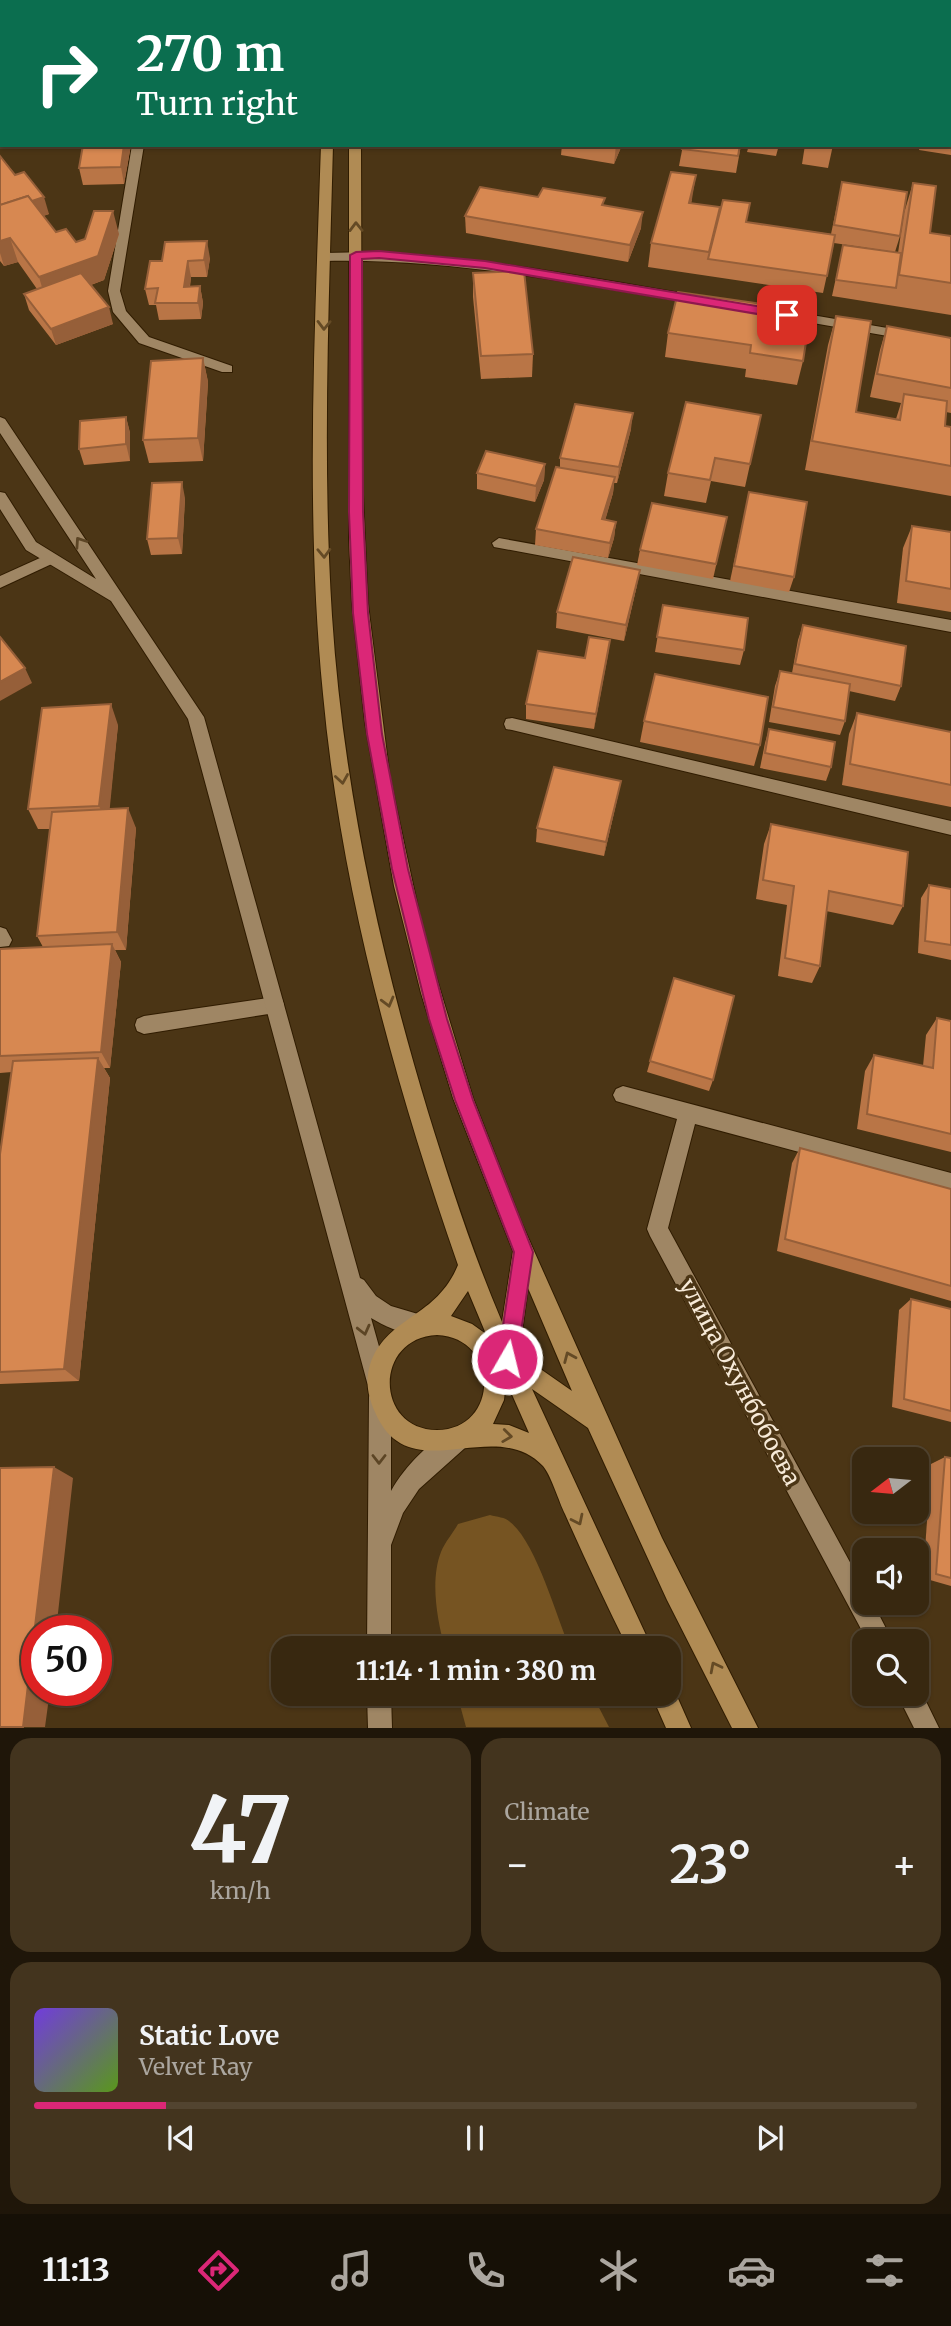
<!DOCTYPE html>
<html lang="en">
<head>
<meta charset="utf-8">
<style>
  :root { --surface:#382810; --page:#43341e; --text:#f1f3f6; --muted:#aba69f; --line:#524430; --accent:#db2777 }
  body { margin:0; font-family:Merriweather,serif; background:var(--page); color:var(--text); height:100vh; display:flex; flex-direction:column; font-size:26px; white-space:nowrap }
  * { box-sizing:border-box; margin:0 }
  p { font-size:23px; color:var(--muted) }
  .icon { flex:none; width:38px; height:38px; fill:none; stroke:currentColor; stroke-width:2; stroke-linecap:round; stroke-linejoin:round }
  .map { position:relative; height:1728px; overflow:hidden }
  .side { display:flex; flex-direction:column; gap:10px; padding:10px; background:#1f1609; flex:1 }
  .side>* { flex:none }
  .banner { position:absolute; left:0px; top:0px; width:952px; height:147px; box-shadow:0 2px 5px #0004,0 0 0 2px var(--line); background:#0b6e4f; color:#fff; overflow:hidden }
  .needle { width:46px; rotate:254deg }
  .fabs { position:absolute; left:852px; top:1447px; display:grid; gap:14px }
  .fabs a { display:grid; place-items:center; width:77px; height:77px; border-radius:14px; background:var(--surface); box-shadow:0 2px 5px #0004,0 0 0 2px var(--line); font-size:35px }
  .speed { position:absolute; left:21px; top:1615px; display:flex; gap:14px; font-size:35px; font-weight:700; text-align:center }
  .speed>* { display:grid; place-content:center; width:91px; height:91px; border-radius:50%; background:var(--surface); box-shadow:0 2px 5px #0004,0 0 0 2px var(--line); line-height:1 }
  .speed .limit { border:10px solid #d22; background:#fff; color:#111 }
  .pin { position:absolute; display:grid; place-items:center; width:60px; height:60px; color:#fff; margin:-30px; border-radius:14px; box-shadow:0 4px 10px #0006 }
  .me { position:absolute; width:77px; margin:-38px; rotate:8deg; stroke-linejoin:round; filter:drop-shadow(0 0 5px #0008) }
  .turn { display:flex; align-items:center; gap:24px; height:147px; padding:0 21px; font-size:32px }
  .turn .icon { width:91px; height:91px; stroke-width:2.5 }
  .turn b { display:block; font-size:49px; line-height:60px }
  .big { font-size:52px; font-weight:700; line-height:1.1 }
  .side .card { flex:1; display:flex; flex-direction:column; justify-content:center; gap:10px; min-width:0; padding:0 24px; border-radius:21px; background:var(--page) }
  .side .dial { align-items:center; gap:0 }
  .dial b { font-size:91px; line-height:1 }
  .song { display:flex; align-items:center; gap:21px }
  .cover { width:84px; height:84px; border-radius:10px; background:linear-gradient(135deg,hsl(260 70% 55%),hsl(90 70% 35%)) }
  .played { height:7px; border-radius:4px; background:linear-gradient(90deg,var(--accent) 15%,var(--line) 15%) }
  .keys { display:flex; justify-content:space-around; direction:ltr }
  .heat { display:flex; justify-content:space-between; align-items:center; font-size:38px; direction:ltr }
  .side .tiles { flex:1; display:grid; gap:10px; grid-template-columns:1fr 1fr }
  .card:last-child { grid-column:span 2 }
  .trip { position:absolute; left:271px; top:1636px; width:410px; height:70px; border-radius:21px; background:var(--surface); box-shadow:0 2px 5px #0004,0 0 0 2px var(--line); font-weight:700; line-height:70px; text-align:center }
  .menu { display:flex; height:112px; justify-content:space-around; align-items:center; background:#161006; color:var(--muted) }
  .menu .icon { width:49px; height:49px }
  .menu .on { color:var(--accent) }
  .menu b { font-size:32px; color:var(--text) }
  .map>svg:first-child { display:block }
  .green { fill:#765422 }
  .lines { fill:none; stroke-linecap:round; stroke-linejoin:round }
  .service-casing { stroke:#301c00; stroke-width:2 }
  .minor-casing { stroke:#301c00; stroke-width:2 }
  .tertiary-casing { stroke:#301c00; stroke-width:2 }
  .secondary-casing { stroke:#301c00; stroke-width:2 }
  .service { fill:#9f8664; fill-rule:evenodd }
  .minor { fill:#9f8664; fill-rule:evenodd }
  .tertiary { fill:#9f8664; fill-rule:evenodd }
  .secondary { fill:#b08b54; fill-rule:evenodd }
  .wall { fill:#b97546 }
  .shaded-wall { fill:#965f39 }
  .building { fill:#d78851; stroke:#965f39; stroke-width:2 }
  .oneway { stroke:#644a25 }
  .oneway2 { stroke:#5c4525 }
  .route { fill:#db2777; stroke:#8e194d; stroke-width:2 }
  .labels { text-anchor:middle; stroke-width:7; stroke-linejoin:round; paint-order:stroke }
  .near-street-label { font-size:23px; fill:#f7ead8; stroke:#4b3515 }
</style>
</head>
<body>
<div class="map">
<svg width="951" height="1728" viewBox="0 0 951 1728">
  <rect width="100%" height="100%" fill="#4b3515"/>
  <g class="green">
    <path d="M490,1515C497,1517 505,1517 510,1522C536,1542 556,1616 570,1648H445C437,1620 430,1580 441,1552C445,1542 453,1533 458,1524Z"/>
    <path d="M457,1694H592L609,1727H466Z"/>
  </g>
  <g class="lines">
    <defs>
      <g id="service">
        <path d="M550,0H560L549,2Z"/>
        <path d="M923,0H933L922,2Z"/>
        <path d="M51,553L59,558L56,562L0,588V576Z"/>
        <path d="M0,927L6,929L12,940L9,946L0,947Z"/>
        <path d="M275,997L282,999L284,1005L282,1011L275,1013L144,1034L137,1031L135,1025L137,1019L144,1016Z"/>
      </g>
      <g id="minor">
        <path d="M190,0H205L189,2Z"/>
        <rect x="0" y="5" width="2" height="8"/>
        <path d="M0,62H2L0,69Z"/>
        <rect x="950" y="101" width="1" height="6"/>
        <path d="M132,145H144L120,291L126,311L149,337L232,366V372H222L139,343L113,312L108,291Z"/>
        <path d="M371,252C482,257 590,278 699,296L705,300L699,304C574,283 451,258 324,261L318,257L324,253Z"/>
        <path d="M789,311L951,339V347L784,318L782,315Z"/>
        <path d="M0,417L5,419L204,717L360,1278L364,1280L376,1296L391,1306L428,1317L431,1325L428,1333C411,1339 386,1327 371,1318L389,1382L386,1390L378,1393L370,1390L367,1382L188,719L111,601L26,550L0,509V492L5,493L36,542L96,579L0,433Z"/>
        <path d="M499,538L951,620V632L494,547L492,543Z"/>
        <path d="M512,718L951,821V835L512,730L506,729L504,724L506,719Z"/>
        <path d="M623,1086L951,1173V1193L695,1124L668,1228L864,1588V1603H873L893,1642H868L650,1236L647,1229L677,1119L616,1101L613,1095L616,1089Z"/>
        <path d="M918,1685L939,1728H914L897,1694H917Z"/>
      </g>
      <g id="tertiary">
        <path d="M380,1386L388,1389L391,1397V1491C405,1466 431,1439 458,1428L466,1431L469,1439L466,1447L419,1489L403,1513L391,1545V1648H367L369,1397L372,1389Z"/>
        <path d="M367,1694H391L392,1728H368Z"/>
      </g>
      <g id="secondary">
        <rect x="326" y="0" width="10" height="2"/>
        <rect x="351" y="0" width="10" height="2"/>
        <path d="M321,145H333C329,302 322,459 332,616C343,785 379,950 428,1112C450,1183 473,1254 502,1322L513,1251L453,1098L421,993L394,886L365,723L352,604L349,539V145H361L362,473L368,604L390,778L425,940L473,1098L522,1224L662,1538L758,1728H732L667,1600L588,1428L532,1389L652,1648H628C606,1604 585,1559 565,1514C559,1502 551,1475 543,1466C493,1414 409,1492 375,1412C368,1397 365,1381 370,1365C386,1316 436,1319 458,1265C394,1081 341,889 323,694C305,512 315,328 321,145ZM528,1288L572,1391L519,1354ZM468,1291L486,1334L472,1324L451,1316ZM437,1335C501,1338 499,1430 437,1430C375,1430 373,1338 437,1335ZM506,1381L529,1433L509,1425L493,1424L504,1400Z"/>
        <path d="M668,1684L672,1685L691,1728H666L651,1694H668Z"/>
      </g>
    </defs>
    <use href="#service" class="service-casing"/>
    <use href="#minor" class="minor-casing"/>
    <use href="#tertiary" class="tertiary-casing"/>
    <use href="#secondary" class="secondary-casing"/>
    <use href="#service" class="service"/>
    <use href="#minor" class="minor"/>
    <use href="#tertiary" class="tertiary"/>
    <use href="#secondary" class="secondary"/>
  </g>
  <g class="wall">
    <rect x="571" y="0" width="294" height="2"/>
    <path d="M950,109L951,155L919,150L920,145H950Z"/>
    <path d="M83,145H131L124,184L83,185L79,168Z"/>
    <path d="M562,145H622L614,164L561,155Z"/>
    <path d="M683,145H741L736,173L679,166Z"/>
    <path d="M749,145H779L776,156L747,152Z"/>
    <path d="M805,145H833L828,168L802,164Z"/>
    <path d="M0,156L49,214L43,216L56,232L76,242L119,234L104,280L91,285L113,324L56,345L29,310L24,294L37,289L18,262L4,266L0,261Z"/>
    <path d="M842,182L900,236L895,252L834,243L823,293L648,267L651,243L692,199L691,203L746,222L831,234Z"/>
    <path d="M913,183L930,233L951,236V315L832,296L843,245L898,253L904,213Z"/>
    <path d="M538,197L604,205L641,228L628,262L466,233L465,216Z"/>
    <path d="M210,258L207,277H191L190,287L200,286L203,303L201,319L159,320L156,305H149L145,289L150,261Z"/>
    <path d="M473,273L533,354L532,377L481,379L473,297Z"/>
    <path d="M678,292L803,361L797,385L745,377L746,369L665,357L668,333Z"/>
    <path d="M836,316L856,412L896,419L901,403L870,397L880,350L887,326L951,338V413L946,412L945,426L951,427V496L805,470L828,345Z"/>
    <path d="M203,358L208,382L203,461L149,463L143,440Z"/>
    <path d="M761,415L745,487L711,481L706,503L664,496L668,473Z"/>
    <path d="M126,417L130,433V461L84,465L79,449Z"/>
    <path d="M631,429L617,483H614L613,493L605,520L616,522L614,538L608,558L535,545L536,529L560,467V458Z"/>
    <path d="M545,464L544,480L535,502L477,489V473Z"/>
    <path d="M749,492L794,577L789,592L730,581Z"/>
    <path d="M185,498L182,554L151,555L147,539Z"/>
    <path d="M727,517L713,579L637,565L640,550Z"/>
    <path d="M912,526L951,532V612L897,603L903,548Z"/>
    <path d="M637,585L624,641L556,628L557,612Z"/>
    <path d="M663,605L744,650L740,665L655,652Z"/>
    <path d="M803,625L901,686L895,701L849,691L845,721L840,735L769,722L775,686L780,671L792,673L798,640Z"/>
    <path d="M610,640L594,729L526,719V704L585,658Z"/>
    <path d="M857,713L951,732V807L842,785L849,734Z"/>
    <path d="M644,721L760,745L754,766L640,742Z"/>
    <path d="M118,725L109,809L136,828L126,950H115L121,962L110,1068H104L110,1078L79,1381L0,1384V1154L12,1072L0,1073V949L43,947L37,936L50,829H38L28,809Z"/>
    <path d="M769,729L831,767L826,781L760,768L765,743Z"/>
    <path d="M621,781L618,795L604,856L536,842L537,828Z"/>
    <path d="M771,824L903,906L893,925L826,911L820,966L812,983L778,976L787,905L756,899L764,844Z"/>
    <path d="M929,885L951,889V960L918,953L921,898Z"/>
    <path d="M674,978L713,1080L709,1091L647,1072Z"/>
    <path d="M937,1018L951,1021V1152L857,1129L865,1071L874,1055L923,1066L926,1035Z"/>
    <path d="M800,1148L951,1189V1301L777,1251L792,1163Z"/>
    <path d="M911,1299L951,1309V1422L892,1407L899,1310Z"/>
    <path d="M945,1457L951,1458V1586L923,1578L931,1464Z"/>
  </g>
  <g class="shaded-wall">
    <path d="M105,0H156L152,2H99Z"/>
    <path d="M124,145H131L124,184L121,167Z"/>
    <path d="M616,145H622L614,164Z"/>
    <path d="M696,175L692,199L685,227L689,203Z"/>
    <path d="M44,197L49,214L0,231V212Z"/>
    <path d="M113,211L119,234L104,280L46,301L39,277L98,256Z"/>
    <path d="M643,212L641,228L628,262L630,245Z"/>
    <path d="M10,238L18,262L4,266L0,253V241Z"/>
    <path d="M207,241L210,258L207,277L204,260Z"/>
    <path d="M188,261L191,277L187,303L184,287Z"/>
    <path d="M200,286L203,303L201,319L198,303Z"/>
    <path d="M109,307L113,324L56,345L51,329Z"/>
    <path d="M203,358L208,382L203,461L198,438Z"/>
    <path d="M633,413L631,429L617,483L619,467Z"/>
    <path d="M126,417L130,433V461L126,444Z"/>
    <path d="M545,464L544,480L535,502L536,486Z"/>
    <path d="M615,477L613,493L601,535L602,519Z"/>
    <path d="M182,482L185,498L182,554L178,538Z"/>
    <path d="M616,522L614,538L608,558L610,543Z"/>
    <path d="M640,570L637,585L624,641L626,625Z"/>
    <path d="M610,640L608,655L594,729L596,714Z"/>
    <path d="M25,668L32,683L0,701V682Z"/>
    <path d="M111,704L118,725L108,826L99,806Z"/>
    <path d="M621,781L618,795L604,856L606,842Z"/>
    <path d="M128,808L136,828L126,950L117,932Z"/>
    <path d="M112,944L121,962L110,1068L101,1052Z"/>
    <path d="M98,1058L110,1078L79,1381L64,1369Z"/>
    <path d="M54,1467L73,1478L56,1631H37V1690H50L45,1727H23Z"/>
  </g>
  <g class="building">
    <path d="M49,0H105L99,2H44Z"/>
    <path d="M719,0H865V2H731Z"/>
    <rect x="950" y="109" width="1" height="28"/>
    <path d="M83,145H124L121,167L79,168Z"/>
    <path d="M683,145H740L738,156L682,149Z"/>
    <path d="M0,156L15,175L24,172L44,197L32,201L28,196L0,205Z"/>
    <path d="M671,172L696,175L689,203L720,207L709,252L651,243Z"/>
    <path d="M842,182L907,192L900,236L834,225Z"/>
    <path d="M913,183L936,186L930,233L951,236V283L899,275Z"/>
    <path d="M480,187L538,197L543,188L605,198L602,205L643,212L630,245L465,216Z"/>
    <path d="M28,196L56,232L66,229L76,242L85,239L94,211H113L98,256L39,277L10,238L0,241V205Z"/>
    <path d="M723,200L750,203L746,222L835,235L827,276L708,259Z"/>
    <path d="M207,241L204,260L188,261L184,287L200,286L198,303H155L158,288L145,289L150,261H162L165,242Z"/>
    <path d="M843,245L901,253L896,288L836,280Z"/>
    <path d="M524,271L533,354L481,356L473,273Z"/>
    <path d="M81,273L109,307L51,329L24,294Z"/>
    <path d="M678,292L811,311L803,361L750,353L751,345L668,333Z"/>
    <path d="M836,316L871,321L856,412L900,420L904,394L947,401L945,426L951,427V466L812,441Z"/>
    <path d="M887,326L951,338V388L877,374Z"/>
    <path d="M203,358L198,438L143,440L151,361Z"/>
    <path d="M686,402L761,415L750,464L715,458L710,480L668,473Z"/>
    <path d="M575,404L633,413L619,467L560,458Z"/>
    <path d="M126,417V444L79,449L80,421Z"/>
    <path d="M486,451L545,464L536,486L477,473Z"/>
    <path d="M556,467L615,477L602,519L616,522L610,543L536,529Z"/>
    <path d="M182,482L178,538L147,539L152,483Z"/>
    <path d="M749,492L807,502L794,577L734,566Z"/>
    <path d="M652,503L727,517L716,564L640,550Z"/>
    <path d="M912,526L951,532V589L906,581Z"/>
    <path d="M573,557L640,570L626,625L557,612Z"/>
    <path d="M663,605L748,618L744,650L657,637Z"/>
    <path d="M803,625L906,646L901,686L795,664Z"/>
    <path d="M0,637L25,668L0,682Z"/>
    <path d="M589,637L610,640L596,714L526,704L538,651L585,658Z"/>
    <path d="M780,671L850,684L845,721L773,707Z"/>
    <path d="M655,674L768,697L760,745L644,721Z"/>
    <path d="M111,704L99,806L28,809L42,708Z"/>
    <path d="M857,713L951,732V785L850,764Z"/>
    <path d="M769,729L835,742L831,767L765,753Z"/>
    <path d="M554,767L621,781L606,842L537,828Z"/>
    <path d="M128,808L117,932L37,936L52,812Z"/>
    <path d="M771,824L908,852L903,906L829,891L820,966L785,958L794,886L763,880Z"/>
    <path d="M929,885L951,889V945L925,941Z"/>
    <path d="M112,944L101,1052L0,1056V949Z"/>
    <path d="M674,978L734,996L713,1080L650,1061Z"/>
    <path d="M937,1018L951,1021V1134L867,1114L874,1055L933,1068Z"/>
    <path d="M98,1058L64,1369L0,1372V1154L13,1061Z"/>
    <path d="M800,1148L951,1189V1286L785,1239Z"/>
    <path d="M911,1299L951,1309V1411L904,1399Z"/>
    <path d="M945,1457L951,1458V1578L936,1574Z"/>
    <path d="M54,1467L23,1727H0V1468Z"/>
  </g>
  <defs><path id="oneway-chevron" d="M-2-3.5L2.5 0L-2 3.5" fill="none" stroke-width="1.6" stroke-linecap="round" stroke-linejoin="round" transform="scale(1.75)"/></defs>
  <g class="oneway">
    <use href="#oneway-chevron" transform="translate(356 227) rotate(-91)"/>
    <use href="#oneway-chevron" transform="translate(324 325) rotate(91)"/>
    <use href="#oneway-chevron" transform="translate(324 553) rotate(88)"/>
    <use href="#oneway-chevron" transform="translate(342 779) rotate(81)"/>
    <use href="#oneway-chevron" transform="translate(388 1002) rotate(75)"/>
    <use href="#oneway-chevron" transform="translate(569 1357) rotate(-113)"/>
    <use href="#oneway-chevron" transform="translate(507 1436) rotate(7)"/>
    <use href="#oneway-chevron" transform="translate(578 1520) rotate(64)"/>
    <use href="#oneway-chevron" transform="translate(715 1667) rotate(-117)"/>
  </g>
  <g class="oneway2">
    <use href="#oneway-chevron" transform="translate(80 542) rotate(-124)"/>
    <use href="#oneway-chevron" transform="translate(364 1330) rotate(76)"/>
    <use href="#oneway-chevron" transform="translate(379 1459) rotate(90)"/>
  </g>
  <path class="route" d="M379,251L485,261L787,311L793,315L787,319L485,268L379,258L362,259L363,512L368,613L382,734L408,869L447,1019L473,1100L533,1252L517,1359L514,1366L507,1368L500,1366L498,1359L514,1252L455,1100L429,1019L392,869L367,734L353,613L349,512L350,255L356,252Z"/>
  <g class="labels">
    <g class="near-street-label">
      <text transform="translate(740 1382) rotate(62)" y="8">улица Охунбобоева</text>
    </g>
  </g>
</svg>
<div class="fabs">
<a><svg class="needle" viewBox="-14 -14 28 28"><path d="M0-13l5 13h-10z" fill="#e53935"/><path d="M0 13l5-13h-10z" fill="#aba69f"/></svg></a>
<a><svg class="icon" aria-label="sound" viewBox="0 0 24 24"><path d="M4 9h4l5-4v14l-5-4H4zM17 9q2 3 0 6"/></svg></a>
<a><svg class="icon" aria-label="search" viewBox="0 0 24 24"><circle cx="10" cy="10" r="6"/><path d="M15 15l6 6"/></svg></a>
</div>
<div class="speed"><div class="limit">50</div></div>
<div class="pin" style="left:787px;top:315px;background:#d93025"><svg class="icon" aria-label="arrive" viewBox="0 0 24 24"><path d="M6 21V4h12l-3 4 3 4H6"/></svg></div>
<svg class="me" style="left:507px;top:1359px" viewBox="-20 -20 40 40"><circle r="17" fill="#db2777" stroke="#fff" stroke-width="3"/><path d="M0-11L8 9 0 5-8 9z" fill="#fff"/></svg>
<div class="trip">11:14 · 1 min · 380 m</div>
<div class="banner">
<div class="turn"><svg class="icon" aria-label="right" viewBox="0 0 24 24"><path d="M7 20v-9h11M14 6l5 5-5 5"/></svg><div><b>270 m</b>Turn right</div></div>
</div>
</div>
<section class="side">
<div class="tiles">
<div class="card dial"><b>47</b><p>km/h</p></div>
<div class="card"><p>Climate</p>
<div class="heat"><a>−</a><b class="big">23°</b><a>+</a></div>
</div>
<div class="card">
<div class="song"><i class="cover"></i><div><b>Static Love</b><p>Velvet Ray</p></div></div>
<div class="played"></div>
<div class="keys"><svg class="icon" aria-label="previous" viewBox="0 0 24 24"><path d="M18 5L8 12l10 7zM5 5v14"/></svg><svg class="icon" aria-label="pause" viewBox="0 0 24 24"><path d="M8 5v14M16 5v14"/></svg><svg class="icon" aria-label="next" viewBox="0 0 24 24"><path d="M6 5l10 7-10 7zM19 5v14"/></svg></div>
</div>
</div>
</section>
<nav class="menu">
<b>11:13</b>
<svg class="icon on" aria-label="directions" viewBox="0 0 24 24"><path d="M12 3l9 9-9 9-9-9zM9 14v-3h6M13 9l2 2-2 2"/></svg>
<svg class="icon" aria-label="music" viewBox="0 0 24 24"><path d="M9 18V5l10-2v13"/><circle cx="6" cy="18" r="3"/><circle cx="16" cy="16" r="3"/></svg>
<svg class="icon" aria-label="phone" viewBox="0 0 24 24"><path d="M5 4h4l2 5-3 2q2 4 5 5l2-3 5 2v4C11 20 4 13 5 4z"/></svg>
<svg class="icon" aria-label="climate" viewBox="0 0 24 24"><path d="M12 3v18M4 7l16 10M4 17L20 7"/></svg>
<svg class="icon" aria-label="car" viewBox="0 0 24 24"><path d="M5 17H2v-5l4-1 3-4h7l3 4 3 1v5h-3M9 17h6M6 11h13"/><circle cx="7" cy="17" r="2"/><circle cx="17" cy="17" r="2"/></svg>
<svg class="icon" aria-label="filters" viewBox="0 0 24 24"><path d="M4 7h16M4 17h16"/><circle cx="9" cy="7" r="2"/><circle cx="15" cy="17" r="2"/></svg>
</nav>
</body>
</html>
